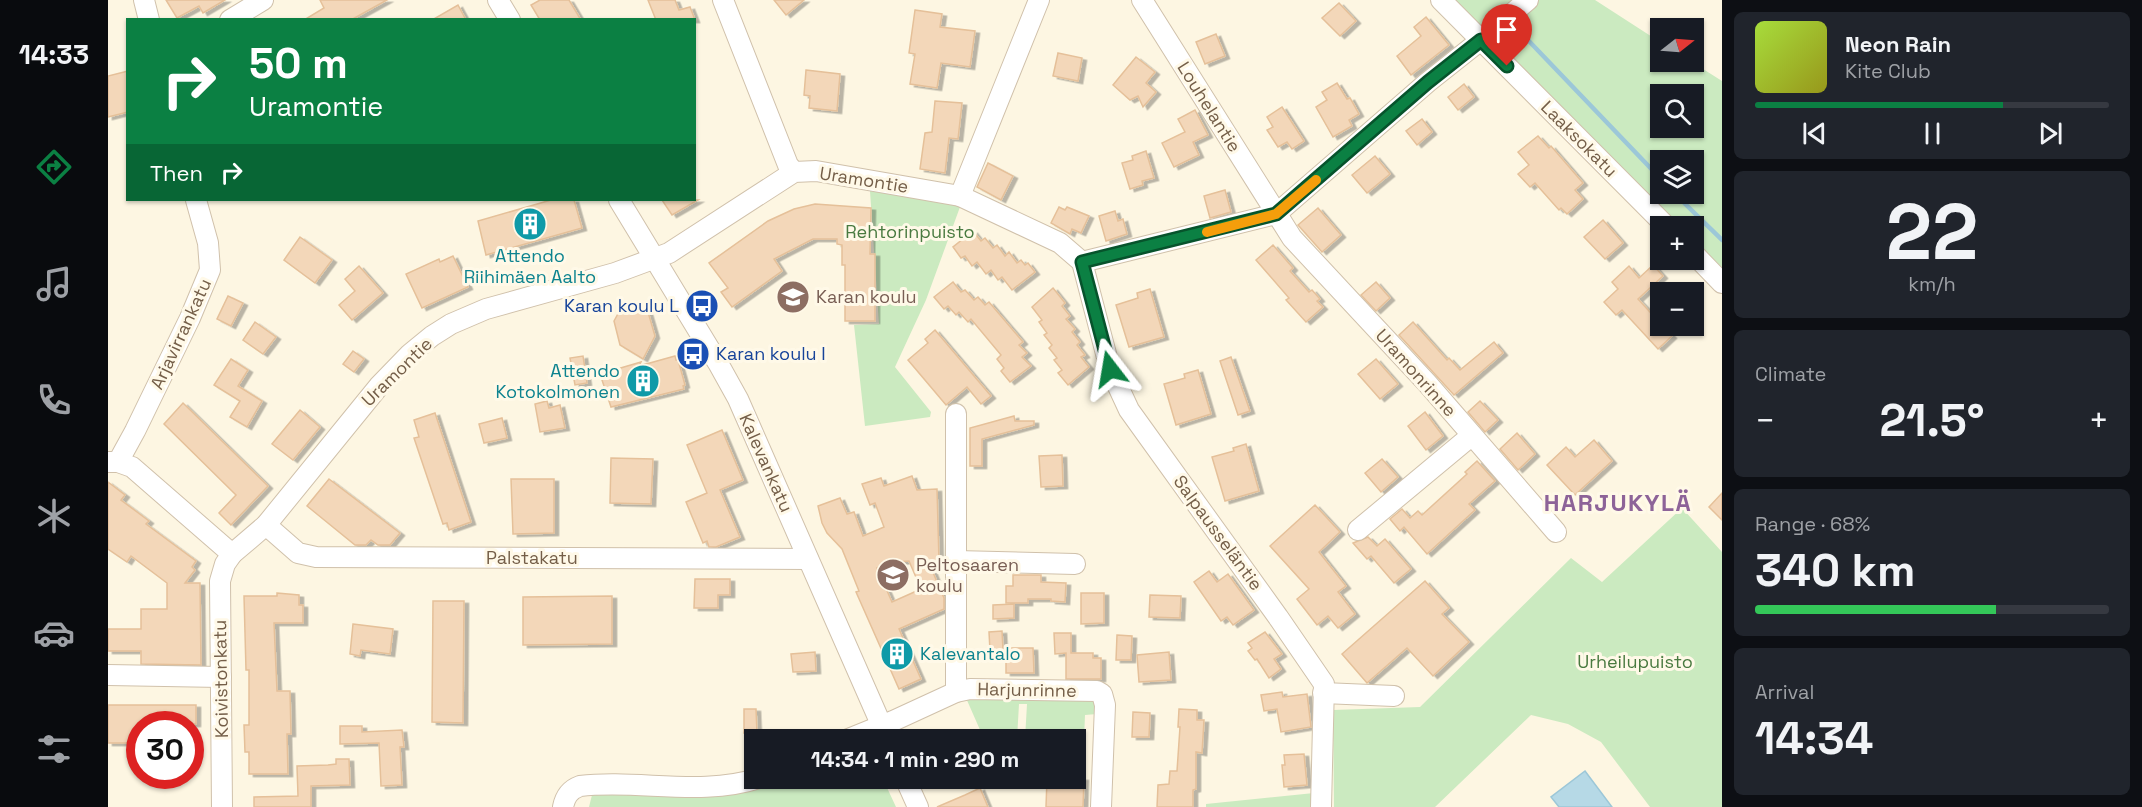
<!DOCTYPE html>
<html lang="en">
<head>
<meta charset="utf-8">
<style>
  :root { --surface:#171b24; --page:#20242c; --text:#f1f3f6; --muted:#9ea1a6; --line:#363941; --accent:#0b8043 }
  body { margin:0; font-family:"Space Grotesk",sans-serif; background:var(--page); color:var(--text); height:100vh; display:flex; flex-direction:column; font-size:22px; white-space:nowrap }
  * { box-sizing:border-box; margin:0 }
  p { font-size:20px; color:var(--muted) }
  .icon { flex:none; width:33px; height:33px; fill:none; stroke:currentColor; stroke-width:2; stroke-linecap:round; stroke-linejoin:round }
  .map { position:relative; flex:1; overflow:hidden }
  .details { display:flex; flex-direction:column; gap:12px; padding:12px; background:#0d0f14; width:420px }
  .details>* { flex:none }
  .hud { position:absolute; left:18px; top:18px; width:570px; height:183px; border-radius:0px; box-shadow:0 2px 4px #0004; background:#0b8043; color:#fff; overflow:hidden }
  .needle { width:39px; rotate:73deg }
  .tools { position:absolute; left:1542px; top:18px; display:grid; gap:12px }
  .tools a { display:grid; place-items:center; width:54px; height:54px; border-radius:0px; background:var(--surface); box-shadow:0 2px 4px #0004; font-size:30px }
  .speed { position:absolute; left:18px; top:711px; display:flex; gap:12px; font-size:30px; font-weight:700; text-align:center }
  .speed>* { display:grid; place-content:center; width:78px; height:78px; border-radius:50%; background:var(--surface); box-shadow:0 2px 4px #0004; line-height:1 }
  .speed .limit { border:9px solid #d22; background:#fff; color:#111 }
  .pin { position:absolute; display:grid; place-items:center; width:51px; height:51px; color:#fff; margin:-62px -26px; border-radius:50% 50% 50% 0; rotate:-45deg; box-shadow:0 0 6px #0007 }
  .pin .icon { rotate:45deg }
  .me { position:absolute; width:66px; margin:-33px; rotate:346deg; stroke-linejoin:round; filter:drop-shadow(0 0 4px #0008) }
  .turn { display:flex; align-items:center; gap:21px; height:126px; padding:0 24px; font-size:27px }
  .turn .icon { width:78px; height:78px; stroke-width:2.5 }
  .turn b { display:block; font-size:42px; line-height:51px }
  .then { display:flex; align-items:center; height:57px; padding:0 24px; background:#0003; gap:12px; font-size:22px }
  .big { font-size:45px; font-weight:700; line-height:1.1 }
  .details .tile { flex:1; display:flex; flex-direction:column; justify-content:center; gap:9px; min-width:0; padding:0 21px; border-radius:9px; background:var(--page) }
  .details .dial { align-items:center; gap:0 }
  .dial b { font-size:78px; line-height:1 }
  .song { display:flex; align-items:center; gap:18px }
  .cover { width:72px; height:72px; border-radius:9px; background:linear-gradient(135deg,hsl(80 70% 55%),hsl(60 70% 35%)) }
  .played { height:6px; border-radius:3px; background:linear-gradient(90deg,var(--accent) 70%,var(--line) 70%) }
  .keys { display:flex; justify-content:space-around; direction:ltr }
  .heat { display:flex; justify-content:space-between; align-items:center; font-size:33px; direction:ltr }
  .charge { height:9px; border-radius:4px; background:linear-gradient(90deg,#34c759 68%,var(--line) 0) }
  .trip { position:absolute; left:636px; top:729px; width:342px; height:60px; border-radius:0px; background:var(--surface); box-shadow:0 2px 4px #0004; font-weight:700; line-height:60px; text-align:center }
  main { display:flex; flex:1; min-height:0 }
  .tabs { display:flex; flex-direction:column; width:108px; justify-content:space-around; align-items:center; background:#090b0e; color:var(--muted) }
  .tabs .icon { width:42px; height:42px }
  .tabs .selected { color:var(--accent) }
  .tabs b { font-size:27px; color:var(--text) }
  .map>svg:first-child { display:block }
  .green { fill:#cbeac0; fill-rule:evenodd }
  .water { fill:#b6d9e6; stroke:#9cc7d8; stroke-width:1.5 }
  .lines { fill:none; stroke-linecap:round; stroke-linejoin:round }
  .stream { stroke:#9cc7d8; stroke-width:4.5 }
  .building { fill:#f3d7b9; stroke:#e5c099; stroke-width:1.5; fill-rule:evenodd; filter:url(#shadow) }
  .minor-casing { stroke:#d0c1ab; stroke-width:22 }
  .minor { stroke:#fff; stroke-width:20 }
  .route-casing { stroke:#07532c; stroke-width:15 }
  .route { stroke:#0b8043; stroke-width:10 }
  .slow { stroke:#f59e0b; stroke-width:10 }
  .labels { text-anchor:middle; stroke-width:6; stroke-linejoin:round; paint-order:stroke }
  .street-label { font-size:18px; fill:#745e48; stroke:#fff9e8 }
  .park-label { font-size:18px; fill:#497a40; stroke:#fff9e8 }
  .culture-label { font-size:18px; fill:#0d838f; stroke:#fff9e8 }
  .education-label { font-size:18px; fill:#785e54; stroke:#fff9e8; text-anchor:start }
  .transit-label { font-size:18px; fill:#164399; stroke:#fff9e8; text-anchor:end }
  .district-label { font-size:24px; font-weight:bold; letter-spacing:1.5px; fill:#8d6398; stroke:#fff9e8 }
</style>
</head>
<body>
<main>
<nav class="tabs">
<b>14:33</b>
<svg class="icon selected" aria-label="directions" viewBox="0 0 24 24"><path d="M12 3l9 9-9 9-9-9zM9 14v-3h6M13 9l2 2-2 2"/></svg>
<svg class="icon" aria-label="music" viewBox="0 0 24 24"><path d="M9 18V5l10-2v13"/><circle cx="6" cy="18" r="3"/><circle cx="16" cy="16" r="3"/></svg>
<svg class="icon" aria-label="phone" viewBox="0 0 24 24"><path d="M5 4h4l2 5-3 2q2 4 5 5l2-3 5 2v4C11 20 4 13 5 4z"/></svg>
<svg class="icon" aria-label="climate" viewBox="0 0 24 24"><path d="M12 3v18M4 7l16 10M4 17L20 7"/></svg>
<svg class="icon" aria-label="car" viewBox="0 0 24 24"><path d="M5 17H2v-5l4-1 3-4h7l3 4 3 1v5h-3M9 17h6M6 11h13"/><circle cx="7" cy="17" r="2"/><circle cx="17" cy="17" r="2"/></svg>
<svg class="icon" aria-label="filters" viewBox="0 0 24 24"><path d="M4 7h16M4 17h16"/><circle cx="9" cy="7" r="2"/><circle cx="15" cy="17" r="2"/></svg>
</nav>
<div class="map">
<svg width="1614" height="807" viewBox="0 0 1614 807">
  <defs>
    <filter id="shadow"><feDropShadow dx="4.5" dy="2.5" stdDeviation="0" flood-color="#0004"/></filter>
  </defs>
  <rect width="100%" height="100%" fill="#fdf6e2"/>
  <g class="green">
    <path d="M1333,0H1487L1552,42V62H1584L1614,81V283L1586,254V226H1558ZM1552,94H1586V128H1552ZM1552,160H1586V194H1552Z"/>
    <path d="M762,191L831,198L852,207L818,300L787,367L823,412L822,417L757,426L746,325L771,324Z"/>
    <path d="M1574,508L1614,552V807H1542L1493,742L1460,724L1423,715L1327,807H1226L1225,710L1312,707L1463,558L1494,582Z"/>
    <path d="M982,697L988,703L989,714L977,715L975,764H970L971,750H968V740L917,739L919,704H911L909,739H876L858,698Z"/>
    <path d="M676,778L775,779L788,807H481L485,791L590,795L648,790Z"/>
    <path d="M1206,793V807H1098V804Z"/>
  </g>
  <path class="water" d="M1477,771L1504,807H1451L1443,797Z"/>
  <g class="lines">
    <g class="stream">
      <path d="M1418,38L1552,178"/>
      <path d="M1567,194L1614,240"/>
    </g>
  </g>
  <g class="building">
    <path d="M58,0H117L95,13L91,6L69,18Z"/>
    <path d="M212,0H279L243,20H196L216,8Z"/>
    <path d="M432,0H461L473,20H432L423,5Z"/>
    <path d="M540,0H567L571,10L582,7L587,20H548Z"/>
    <path d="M666,0H696L678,15Z"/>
    <path d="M1231,3L1248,21L1232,36L1214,18Z"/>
    <path d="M350,5L358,20H324Z"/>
    <path d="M807,10L834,14L832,27L867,31L862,67L833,63L829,88L802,84L807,54L801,53Z"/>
    <path d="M1318,17L1341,45L1303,75L1289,56L1313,36L1306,27Z"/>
    <path d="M1108,34L1117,56L1097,64L1088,42Z"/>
    <path d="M950,53L974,58L970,81L945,76Z"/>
    <path d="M1028,57L1047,72L1038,83L1048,92L1035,107L1030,96L1022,100L1005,85Z"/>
    <path d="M698,70L732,74L729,111L701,108L702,96L696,95Z"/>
    <path d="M20,71V112L0,117V76Z"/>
    <path d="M1229,83L1239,99L1242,98L1251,114L1241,120L1244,126L1225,137L1208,107L1219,100L1214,92Z"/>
    <path d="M1356,84L1366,97L1350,110L1340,97Z"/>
    <path d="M827,101L854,103L850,139L841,138L837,173L812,169L817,133L824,132Z"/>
    <path d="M1174,107L1196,141L1184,149L1179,142L1170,147L1159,130L1165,127L1159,117Z"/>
    <path d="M1087,110L1100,135L1085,142L1091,155L1066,167L1054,143L1077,132L1070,119Z"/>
    <path d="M1314,119L1324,132L1309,145L1298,131Z"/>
    <path d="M1430,136L1441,148L1443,146L1475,183L1467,190L1475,199L1459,214L1453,208L1451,210L1427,183L1422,187L1410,174L1421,165L1410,152Z"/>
    <path d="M1038,151L1046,178L1034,181L1035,185L1022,189L1014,163L1025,160L1024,156Z"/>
    <path d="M1267,156L1282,174L1259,193L1244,175Z"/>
    <path d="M880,163L905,176L893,200L869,187Z"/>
    <path d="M1117,190L1123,212L1102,218L1096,196Z"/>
    <path d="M443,200H466L474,228L378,255L370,221Z"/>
    <path d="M554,200H590L564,215Z"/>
    <path d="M707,204L763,208L762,254H767V321H737V265H734V245L729,244V239H705L666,259L674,271L624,307L613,292L620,288L601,263L660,221L686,209Z"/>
    <path d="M951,207L957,210L959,207L981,216L973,233L964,229L962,234L943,223Z"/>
    <path d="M1210,208L1233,235L1214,252L1190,225Z"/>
    <path d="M1007,211L1010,221L1015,219L1019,234L998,241L991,216Z"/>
    <path d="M1495,220L1515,243L1497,259L1476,237Z"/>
    <path d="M865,231L873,241L877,238L885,248L889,245L897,256L901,252L909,263L913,260L917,265L920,263L927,272L904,290L894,277L890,280L883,270L878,274L869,262L864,266L857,256L853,258L845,247Z"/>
    <path d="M192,237L224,260L207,283L176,260Z"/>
    <path d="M1165,245L1185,268L1182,271L1201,292L1204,290L1212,299L1209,301L1215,307L1198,322L1178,300L1181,298L1148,260Z"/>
    <path d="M345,256L360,287L314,308L298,274L331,259L332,262Z"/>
    <path d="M1545,265L1555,276L1530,299L1564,336L1550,349L1514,310L1508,315L1496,302L1510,289L1504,282L1521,266L1531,278Z"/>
    <path d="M251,266L275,293L244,320L231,305L247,291L237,279Z"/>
    <path d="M845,282L853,292L857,290L866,300L870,297L877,305L881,302L915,342L911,345L919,353L914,357L923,366L902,382L893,371L896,368L889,359L893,355L863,319L860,322L851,312L848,315L840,306L836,309L826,297Z"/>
    <path d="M1268,282L1282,298L1268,311L1253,295Z"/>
    <path d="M945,288L957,303L954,306L962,316L958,319L967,329L964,332L972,342L969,345L977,355L973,357L981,367L960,385L950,373L954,370L946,360L949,358L941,348L944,345L936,335L939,333L931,322L934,320L924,307Z"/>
    <path d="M1042,289L1056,337L1021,347L1008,305L1030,298L1029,293Z"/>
    <path d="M120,296L135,303L123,326L109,319Z"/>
    <path d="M527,305L540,312L547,336L535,359L512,345L506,321L512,310Z"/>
    <path d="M147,322L168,337L155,354L135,340Z"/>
    <path d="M1305,322L1339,360L1341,358L1352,370L1386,342L1395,353L1346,395L1291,335Z"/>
    <path d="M827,330L883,396L873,404L859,387L838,405L800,360L820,343L817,339Z"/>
    <path d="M245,351L256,359L246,372L235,364Z"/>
    <path d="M475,356L479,383L467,385L462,358Z"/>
    <path d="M567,356L568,360H570L574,374L577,385L575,386L576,389L503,407L492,374L533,362L531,366Z"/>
    <path d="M1123,357L1142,411L1130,415L1112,361Z"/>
    <path d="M123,359L140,370L130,386L154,401L139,427L122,417L132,401L106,385Z"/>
    <path d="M1268,359L1290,384L1272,399L1250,374Z"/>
    <path d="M1090,370L1103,414L1068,425L1056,384L1077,378L1076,374Z"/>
    <path d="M439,401L441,408L452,405L457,428L432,432L427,404Z"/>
    <path d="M1372,401L1390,420L1377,432L1360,412Z"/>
    <path d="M75,403L160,486L123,525L111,513L128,495L56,424Z"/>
    <path d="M192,410L212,427L185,460L164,444Z"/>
    <path d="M1317,412L1335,436L1318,450L1300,426Z"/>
    <path d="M327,413L363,522L341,530L339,523L335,524L306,438L311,437L306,420Z"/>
    <path d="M906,416L907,421H926V425L874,439V466H862V428Z"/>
    <path d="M394,418L399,438L376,443L371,424Z"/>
    <path d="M614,430L635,480L612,490L632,537L608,547H601L599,541L595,543L578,502L599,493L579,445Z"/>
    <path d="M1409,433L1427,454L1410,470L1392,449Z"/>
    <path d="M1486,440L1504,461L1467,495L1439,465L1458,447L1467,457Z"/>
    <path d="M1138,444L1151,491L1117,501L1104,457L1126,451L1125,448Z"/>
    <path d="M954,455L955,486L933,487L931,456Z"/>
    <path d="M503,458L545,459L543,504L502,503Z"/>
    <path d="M1274,459L1290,477L1273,492L1257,473Z"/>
    <path d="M1369,461L1387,481L1361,504L1367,510L1319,554L1296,527L1292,531L1282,519L1294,509L1302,518L1310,511L1314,515L1359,474L1357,472Z"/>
    <path d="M804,476L809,490L829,489L831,561H820L836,598V609L791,629L813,679L791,689L748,592L751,591L734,549L719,533L714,523L710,506L732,498L739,514L746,512L755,536L776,527L767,503L762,505L754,484L773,478L776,486ZM801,561L813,589L784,602L769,568L786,562Z"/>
    <path d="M221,479L292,533L282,545H270L263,540L258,545H247L199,506Z"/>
    <path d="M403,479H446V533L405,534Z"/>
    <path d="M0,482L17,495L13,500L41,521L38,524L88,561L84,567L87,570L77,583H92L93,665L33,664V651H0V629H33V609H59V583L23,556L19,562L0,549Z"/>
    <path d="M1614,493V520L1601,507Z"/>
    <path d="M1207,505L1232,532L1211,552L1238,586L1230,592L1247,614L1230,628L1220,616L1209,625L1189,599L1201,589L1162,546Z"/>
    <path d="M1260,537L1269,546L1277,539L1303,569L1286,583L1263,556L1259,559L1245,543Z"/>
    <path d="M1101,571L1109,582L1120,574L1146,610L1125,625L1119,617L1113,621L1086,582Z"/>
    <path d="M905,575H933V582L958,583L957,602L943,601V599H920V603H898V586H905Z"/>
    <path d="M587,579H622V595H610V608H586Z"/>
    <path d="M1317,581L1341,608L1334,614L1361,642L1325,676L1299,648L1259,683L1234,654Z"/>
    <path d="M169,593L191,595V605H195V623H166L169,691H182L183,734H179L180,774H141V752H137L136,725H141V670H138L136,596H169Z"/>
    <path d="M973,593H996V623L973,624Z"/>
    <path d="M1042,595L1073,596L1072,618L1041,617Z"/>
    <path d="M504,596V644L415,645V597Z"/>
    <path d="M325,601H356L355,723L324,722Z"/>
    <path d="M906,604V618L885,619V605Z"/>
    <path d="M245,624L285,629L282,654L253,650L252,656L242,654Z"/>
    <path d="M894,631L895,650L882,651L881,632Z"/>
    <path d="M1157,632L1174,654L1166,659L1173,669L1161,678L1149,659L1147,660L1140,651L1144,648L1140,643Z"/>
    <path d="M946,633H963V653H985V658H993V679H958V653L947,654Z"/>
    <path d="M1009,635L1024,636L1023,660H1008Z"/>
    <path d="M898,648H925L926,673H898Z"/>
    <path d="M707,652L708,671L685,672L683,654Z"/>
    <path d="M1061,652L1063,680L1031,682L1029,655Z"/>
    <path d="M1174,692L1175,697L1199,694L1203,727L1173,732L1169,709L1156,711L1153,695Z"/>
    <path d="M0,705H88V724H32V743H0Z"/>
    <path d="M636,709H648L649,733H636Z"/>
    <path d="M1071,709L1089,710V720H1096L1094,753L1088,752V789L1085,790V807H1049L1050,785L1061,784L1062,771H1069L1072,727H1070Z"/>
    <path d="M1025,712L1042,713L1041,737H1024Z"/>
    <path d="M232,726H254V732L294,730L296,747H292L294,785L273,786L271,743L232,744Z"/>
    <path d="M1196,754L1199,785L1176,787L1174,765H1177L1176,755Z"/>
    <path d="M228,759H241L242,785L203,786V807H146V797L190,796L189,766L220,765L228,764Z"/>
    <path d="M939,778H976L975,807H938Z"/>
    <path d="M872,788L880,807H829L857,795Z"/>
  </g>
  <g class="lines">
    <defs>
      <g id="minor">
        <path d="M36,0L41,20"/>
        <path d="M390,0L402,20"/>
        <path d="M615,0L680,165L686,172"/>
        <path d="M1034,0L1184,238L1319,383L1448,532"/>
        <path d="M1333,0L1558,226"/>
        <path d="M122,20L155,0"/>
        <path d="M852,196L931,0"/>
        <path d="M511,200L610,363L630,399L780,740"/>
        <path d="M1586,254L1614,283"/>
        <path d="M974,262L1168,214L1320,82L1373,40L1420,0"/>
        <path d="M0,462H10L24,467L124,554"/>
        <path d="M10,462L27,431L82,318L102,270L100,243L88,200"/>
        <path d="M158,525L190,553L208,557L700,559"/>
        <path d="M1250,530L1363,436"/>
        <path d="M848,561L967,564"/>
        <path d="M0,675L113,677"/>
        <path d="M848,692V414"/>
        <path d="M1215,693L1286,696"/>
        <path d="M738,740L785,721L848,692L862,689L989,691L994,694L997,705L993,807"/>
        <path d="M797,778L810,807"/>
        <path d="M114,807L112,581L117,564L124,554L158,525L271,386L302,354L324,336L343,324L378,309L507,273L561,253L686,172L708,171L852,196L952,243L974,262L1002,369L1021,410L1170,617L1216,684L1213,807"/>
        <path d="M455,807C457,797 461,790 472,786C530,779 594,797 651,778"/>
      </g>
    </defs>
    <use href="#minor" class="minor-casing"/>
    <use href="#minor" class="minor"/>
  </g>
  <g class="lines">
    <defs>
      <path id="route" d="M1002,369L974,262L1168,214L1320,82L1373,40L1399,66"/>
    </defs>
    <use href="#route" class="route-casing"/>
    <use href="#route" class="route"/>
    <path class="slow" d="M1099,232L1168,214L1208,180"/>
  </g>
  <defs>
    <symbol id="building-disc" viewBox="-11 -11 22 22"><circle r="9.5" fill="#0f9aa8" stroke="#fff9e8"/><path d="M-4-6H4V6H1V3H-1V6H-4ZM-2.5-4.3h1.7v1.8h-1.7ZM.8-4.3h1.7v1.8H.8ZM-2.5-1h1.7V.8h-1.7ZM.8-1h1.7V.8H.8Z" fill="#fff"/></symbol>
    <symbol id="school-disc" viewBox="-11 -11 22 22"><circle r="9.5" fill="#8d6e63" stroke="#fff9e8"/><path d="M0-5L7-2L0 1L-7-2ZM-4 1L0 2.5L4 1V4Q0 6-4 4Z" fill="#fff"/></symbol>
    <symbol id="bus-disc" viewBox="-11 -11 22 22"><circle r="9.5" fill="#1a4fb4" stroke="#fff9e8"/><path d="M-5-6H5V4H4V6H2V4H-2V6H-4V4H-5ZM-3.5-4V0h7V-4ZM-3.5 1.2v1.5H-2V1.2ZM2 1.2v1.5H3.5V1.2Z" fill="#fff"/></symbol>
  </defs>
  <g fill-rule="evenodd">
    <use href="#building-disc" x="403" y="205" width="38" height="38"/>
    <use href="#school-disc" x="666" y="278" width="38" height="38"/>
    <use href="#bus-disc" x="575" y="287" width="38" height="38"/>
    <use href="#bus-disc" x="566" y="335" width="38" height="38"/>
    <use href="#building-disc" x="516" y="362" width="38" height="38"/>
    <use href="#school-disc" x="766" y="556" width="38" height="38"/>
    <use href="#building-disc" x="770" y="635" width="38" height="38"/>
  </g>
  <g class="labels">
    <g class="street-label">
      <text transform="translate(1101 107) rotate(58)" y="6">Louhelantie</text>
      <text transform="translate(1471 139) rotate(45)" y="6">Laaksokatu</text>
      <text transform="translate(756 180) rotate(9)" y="6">Uramontie</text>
      <text transform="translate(73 334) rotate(-65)" y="6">Arjavirrankatu</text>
      <text transform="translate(289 372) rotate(-44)" y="6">Uramontie</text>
      <text transform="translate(1308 373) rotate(48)" y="6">Uramonrinne</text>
      <text transform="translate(658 463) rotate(66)" y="6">Kalevankatu</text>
      <text transform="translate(1110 533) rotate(54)" y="6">Salpausseläntie</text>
      <text x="424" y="564">Palstakatu</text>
      <text transform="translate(113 679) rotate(-91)" y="6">Koivistonkatu</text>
      <text transform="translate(919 690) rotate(1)" y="6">Harjunrinne</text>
    </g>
    <g class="park-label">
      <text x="802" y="238">Rehtorinpuisto</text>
      <text x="1527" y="668">Urheilupuisto</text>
    </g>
    <g class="culture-label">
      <text x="422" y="262">Attendo<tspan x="422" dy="21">Riihimäen Aalto</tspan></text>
      <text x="512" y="377" text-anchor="end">Attendo<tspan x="512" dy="21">Kotokolmonen</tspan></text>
      <text x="812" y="660" text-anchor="start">Kalevantalo</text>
    </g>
    <g class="education-label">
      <text x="708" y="303">Karan koulu</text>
      <text x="808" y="571">Peltosaaren<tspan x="808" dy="21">koulu</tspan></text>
    </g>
    <g class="transit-label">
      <text x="571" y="312">Karan koulu L</text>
      <text x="608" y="360" text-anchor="start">Karan koulu I</text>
    </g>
    <g class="district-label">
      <text x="1510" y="511">HARJUKYLÄ</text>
    </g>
  </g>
</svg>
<div class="tools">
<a><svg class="needle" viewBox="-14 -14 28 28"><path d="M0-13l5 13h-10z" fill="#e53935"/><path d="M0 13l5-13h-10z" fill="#9ea1a6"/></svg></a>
<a><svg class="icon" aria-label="search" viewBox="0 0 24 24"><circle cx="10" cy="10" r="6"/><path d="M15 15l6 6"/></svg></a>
<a><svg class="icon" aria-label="layers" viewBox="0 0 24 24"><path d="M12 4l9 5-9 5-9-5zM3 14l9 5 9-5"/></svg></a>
<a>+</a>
<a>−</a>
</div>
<div class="speed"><div class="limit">30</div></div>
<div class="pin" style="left:1399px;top:66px;background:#d93025"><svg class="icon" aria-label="arrive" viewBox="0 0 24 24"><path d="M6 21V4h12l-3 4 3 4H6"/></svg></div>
<svg class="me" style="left:1002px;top:369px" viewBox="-20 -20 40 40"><path d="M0-17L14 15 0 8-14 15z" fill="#0b8043" stroke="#fff" stroke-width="4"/></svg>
<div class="trip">14:34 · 1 min · 290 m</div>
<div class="hud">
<div class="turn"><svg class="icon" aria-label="right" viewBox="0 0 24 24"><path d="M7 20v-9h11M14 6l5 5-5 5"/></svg><div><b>50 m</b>Uramontie</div></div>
<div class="then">Then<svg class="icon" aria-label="right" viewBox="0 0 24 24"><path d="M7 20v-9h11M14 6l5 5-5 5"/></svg></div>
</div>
</div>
<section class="details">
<div class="tile">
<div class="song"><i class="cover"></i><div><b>Neon Rain</b><p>Kite Club</p></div></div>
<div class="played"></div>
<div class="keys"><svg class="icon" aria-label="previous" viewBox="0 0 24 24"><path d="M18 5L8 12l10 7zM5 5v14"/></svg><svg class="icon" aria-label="pause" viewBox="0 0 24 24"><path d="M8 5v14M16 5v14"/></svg><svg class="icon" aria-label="next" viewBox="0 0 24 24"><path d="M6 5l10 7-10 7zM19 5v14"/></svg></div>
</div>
<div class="tile dial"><b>22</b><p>km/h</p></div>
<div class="tile"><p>Climate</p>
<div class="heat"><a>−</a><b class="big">21.5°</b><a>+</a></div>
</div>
<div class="tile"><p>Range · 68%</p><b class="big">340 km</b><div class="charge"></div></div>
<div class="tile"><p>Arrival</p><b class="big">14:34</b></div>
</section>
</main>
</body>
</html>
